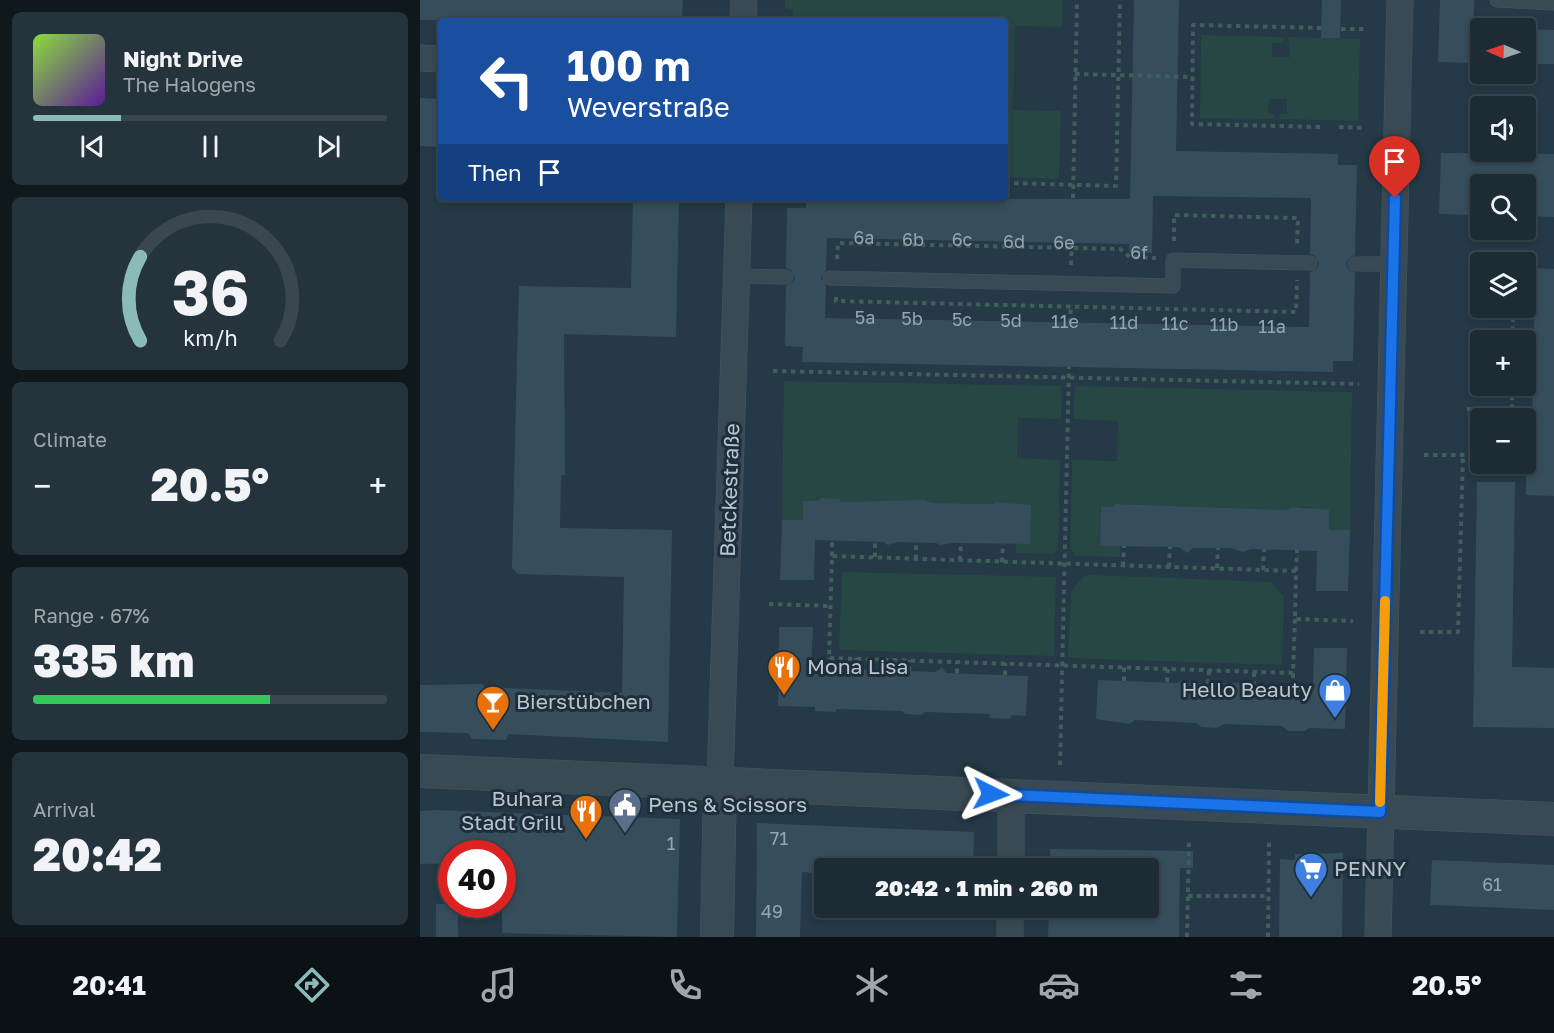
<!DOCTYPE html>
<html lang="en">
<head>
<meta charset="utf-8">
<style>
  :root { --surface:#1c2b34; --page:#25333c; --text:#f1f3f6; --muted:#a0a7ac; --line:#3a474f; --accent:#8bbbb9 }
  body { margin:0; font-family:"Golos Text",sans-serif; background:var(--page); color:var(--text); height:100vh; display:flex; flex-direction:column; font-size:22px; white-space:nowrap }
  * { box-sizing:border-box; margin:0 }
  p { font-size:20px; color:var(--muted) }
  .icon { flex:none; width:33px; height:33px; fill:none; stroke:currentColor; stroke-width:2; stroke-linecap:round; stroke-linejoin:round }
  .map { position:relative; flex:1; overflow:hidden }
  .sheet { display:flex; flex-direction:column; gap:12px; padding:12px; background:#0f181d; width:420px }
  .sheet>* { flex:none }
  .top-card { position:absolute; left:18px; top:18px; width:570px; height:183px; border-radius:6px; box-shadow:0 3px 9px #0003,0 0 0 2px var(--line); background:#1a4fa0; color:#fff; overflow:hidden }
  .needle { width:39px; rotate:272deg }
  .tools { position:absolute; left:1050px; top:18px; display:grid; gap:12px }
  .tools a { display:grid; place-items:center; width:66px; height:66px; border-radius:6px; background:var(--surface); box-shadow:0 3px 9px #0003,0 0 0 2px var(--line); font-size:30px }
  .speed { position:absolute; left:18px; top:840px; display:flex; gap:12px; font-size:30px; font-weight:700; text-align:center }
  .speed>* { display:grid; place-content:center; width:78px; height:78px; border-radius:50%; background:var(--surface); box-shadow:0 3px 9px #0003,0 0 0 2px var(--line); line-height:1 }
  .speed .limit { border:9px solid #d22; background:#fff; color:#111 }
  .pin { position:absolute; display:grid; place-items:center; width:51px; height:51px; color:#fff; margin:-62px -26px; border-radius:50% 50% 50% 0; rotate:-45deg; box-shadow:0 0 6px #0007 }
  .pin .icon { rotate:45deg }
  .me { position:absolute; width:66px; margin:-33px; rotate:93deg; stroke-linejoin:round; filter:drop-shadow(0 0 4px #0008) }
  .turn { display:flex; align-items:center; gap:21px; height:126px; padding:0 30px; font-size:27px }
  .turn .icon { width:78px; height:78px; stroke-width:2.5 }
  .turn b { display:block; font-size:42px; line-height:51px }
  .then { display:flex; align-items:center; height:57px; padding:0 30px; background:#0003; gap:12px; font-size:22px }
  .big { font-size:45px; font-weight:800; line-height:1.1 }
  .sheet .tile { flex:1; display:flex; flex-direction:column; justify-content:center; gap:9px; min-width:0; padding:0 21px; border-radius:9px; background:var(--page) }
  .sheet .dial { align-items:center; gap:0 }
  .dial svg { height:156px; overflow:visible; fill:none; stroke:var(--line); stroke-width:7; stroke-linecap:round; text-anchor:middle }
  .dial text { fill:var(--text); stroke:none }
  .song { display:flex; align-items:center; gap:18px }
  .cover { width:72px; height:72px; border-radius:9px; background:linear-gradient(135deg,hsl(90 70% 55%),hsl(270 70% 35%)) }
  .played { height:6px; border-radius:3px; background:linear-gradient(90deg,var(--accent) 25%,var(--line) 25%) }
  .keys { display:flex; justify-content:space-around; direction:ltr }
  .heat { display:flex; justify-content:space-between; align-items:center; font-size:33px; direction:ltr }
  .charge { height:9px; border-radius:4px; background:linear-gradient(90deg,#34c759 67%,var(--line) 0) }
  .trip { position:absolute; left:394px; top:858px; width:345px; height:60px; border-radius:6px; background:var(--surface); box-shadow:0 3px 9px #0003,0 0 0 2px var(--line); font-weight:800; line-height:60px; text-align:center }
  .menu { display:flex; height:96px; justify-content:space-around; align-items:center; background:#0b1115; color:var(--muted) }
  .menu .icon { width:42px; height:42px }
  .menu .active { color:var(--accent) }
  .menu b { font-size:27px; color:var(--text) }
  main { display:flex; flex:1; min-height:0 }
  .map>svg:first-child { display:block }
  .green { fill:#274744 }
  .building { fill:#364e5c; fill-rule:evenodd }
  .lines { fill:none; stroke-linecap:round; stroke-linejoin:round }
  .service-casing { stroke:#465661; stroke-width:15 }
  .minor-casing { stroke:#465661; stroke-width:27 }
  .tertiary-casing { stroke:#465661; stroke-width:34 }
  .path { stroke:#405e5b; stroke-width:4; stroke-dasharray:4.5 4.5; stroke-linecap:butt }
  .service { stroke:#3a4a55; stroke-width:14 }
  .minor { stroke:#3a4a55; stroke-width:26 }
  .tertiary { stroke:#3a4a55; stroke-width:33 }
  .route-casing { stroke:#114b97; stroke-width:15 }
  .route { stroke:#1a73e8; stroke-width:10 }
  .slow { stroke:#f59e0b; stroke-width:10 }
  .labels { text-anchor:middle; stroke-width:6; stroke-linejoin:round; paint-order:stroke }
  .number-label { font-size:18px; fill:#95a5b0 }
  .street-label { font-size:21px; fill:#b7c5ce; stroke:#1e2f3b }
  .poi-label { font-size:21px; fill:#b7c5ce; stroke:#1e2f3b; text-anchor:start }
</style>
</head>
<body>
<main>
<section class="sheet">
<div class="tile">
<div class="song"><i class="cover"></i><div><b>Night Drive</b><p>The Halogens</p></div></div>
<div class="played"></div>
<div class="keys"><svg class="icon" aria-label="previous" viewBox="0 0 24 24"><path d="M18 5L8 12l10 7zM5 5v14"/></svg><svg class="icon" aria-label="pause" viewBox="0 0 24 24"><path d="M8 5v14M16 5v14"/></svg><svg class="icon" aria-label="next" viewBox="0 0 24 24"><path d="M6 5l10 7-10 7zM19 5v14"/></svg></div>
</div>
<div class="tile dial"><svg viewBox="0 0 100 80">
<path d="M14 69A42 42 0 1 1 86 69"/>
<path d="M14 69A42 42 0 0 1 14 26" stroke="#8bbbb9"/>
<text x="50" y="56" font-size="32" font-weight="700">36</text>
<text x="50" y="72" font-size="11">km/h</text>
</svg></div>
<div class="tile"><p>Climate</p>
<div class="heat"><a>−</a><b class="big">20.5°</b><a>+</a></div>
</div>
<div class="tile"><p>Range · 67%</p><b class="big">335 km</b><div class="charge"></div></div>
<div class="tile"><p>Arrival</p><b class="big">20:42</b></div>
</section>
<div class="map">
<svg width="1134" height="937" viewBox="0 0 1134 937">
  <rect width="100%" height="100%" fill="#253946"/>
  <g class="green">
    <path d="M365,0H643L642,27L595,26L593,110L641,111L639,179L585,177V21H372L373,10L365,9Z"/>
    <path d="M781,35L864,37L863,43H852V57H870L868,37L940,39L938,121L859,119L860,114H867V99H849L848,113L854,114V119L780,118Z"/>
    <path d="M364,381L642,386L641,419L598,418L597,458L640,460L638,549L634,554L596,553V544H610L611,506L576,502L574,504L508,503L505,501L421,502L419,499L383,520H362Z"/>
    <path d="M655,386L932,392L930,530H909L890,507H873L870,510L696,504L695,507H681L680,546H700V557L655,556L650,548L652,460L697,461L698,421L653,419Z"/>
    <path d="M422,572L636,577L634,656L419,650Z"/>
    <path d="M671,575L851,582L864,596L862,665L648,658L651,592L663,577Z"/>
  </g>
  <g class="building">
    <path d="M0,0H263L262,21L0,20Z"/>
    <path d="M714,0H759L756,151L918,154V165H937L935,255L930,257L926,263L928,269L935,273L933,361H913V372L382,362L383,347L365,346L366,286L373,282L375,277L371,270L366,268L367,208H386V198L710,199ZM733,196L891,198L890,254L895,256L899,263L897,268L890,272L889,327L405,318L406,286L401,278L406,270L407,238L709,244V252L732,253Z"/>
    <path d="M902,0H921L920,38H901Z"/>
    <path d="M1020,0H1054V28H1060V63L1018,62Z"/>
    <path d="M1106,29L1134,30V64H1106Z"/>
    <path d="M0,98L21,99V147L0,146Z"/>
    <path d="M1021,153L1134,154V217L1106,216V184H1060V215L1019,214Z"/>
    <path d="M213,198H259L256,337L144,334L145,475H141L140,528L252,530L248,742L89,734L86,740L52,739L48,733L0,732V685L62,684L65,687L202,693L204,577L98,574L92,568L97,359L99,286L211,288Z"/>
    <path d="M1115,268L1134,269V496L1106,495V450H1111L1112,429Z"/>
    <path d="M1057,482H1095L1092,667L1134,668V728L1053,727Z"/>
    <path d="M401,498L419,499L421,502L505,500L511,503L573,504L576,502L611,505L610,544L532,543L520,545L516,543L478,542L468,545L463,542L395,540L394,580H360L362,520H383V501H398Z"/>
    <path d="M695,504L868,510L873,507L909,510V530H930L928,591H896L897,551L831,549L823,552L811,548H773L767,553L759,547L680,546L681,507H695Z"/>
    <path d="M359,627H393L391,668L516,672L522,667L526,673L608,676L606,716L592,715L590,719L570,718L569,714L505,712L502,715L485,714L482,711L417,709L415,712L395,711V707L358,706Z"/>
    <path d="M894,648H927L925,729L889,728L885,731H868L862,726L804,724L797,728L781,727L776,723L715,720L710,724L676,719L678,680L758,683L761,680L772,683H821L829,685L893,688Z"/>
    <path d="M15,810L260,819L257,937L82,933V854H32V863L0,864V811Z"/>
    <path d="M337,823L554,832L553,868H405V874L382,872L380,937H336Z"/>
    <path d="M630,849L773,851V868H760L759,937H628L629,908H729V868H630Z"/>
    <path d="M923,853L922,937H859L860,859L875,860V854Z"/>
    <path d="M1012,860L1134,865V910L1010,905Z"/>
    <rect x="16" y="904" width="22" height="33"/>
  </g>
  <g class="lines">
    <defs>
      <g id="service">
        <path d="M1077,0L1134,3"/>
        <path d="M935,264H974"/>
        <path d="M317,276L366,277"/>
        <path d="M410,278L753,286V260L890,263"/>
      </g>
      <g id="minor">
        <path d="M323,21L324,0"/>
        <path d="M0,58L21,59"/>
        <path d="M300,782L319,198"/>
        <path d="M591,868V795"/>
        <path d="M590,937V908"/>
        <path d="M958,937L980,0"/>
      </g>
      <g id="tertiary">
        <path d="M0,771L1134,819"/>
        <path d="M297,937L300,782"/>
      </g>
    </defs>
    <use href="#service" class="service-casing"/>
    <use href="#minor" class="minor-casing"/>
    <use href="#tertiary" class="tertiary-casing"/>
    <g class="path">
      <path d="M921,29H947"/>
      <path d="M655,74L772,77"/>
      <path d="M900,127L772,124L773,25L902,28"/>
      <path d="M919,127L945,128"/>
      <path d="M585,183L696,186L700,0"/>
      <path d="M653,198L657,0"/>
      <path d="M754,241V215L878,218L877,246"/>
      <path d="M417,259L418,243L700,249L710,257L736,258"/>
      <path d="M651,265L652,243"/>
      <path d="M416,297V301L876,312L877,280"/>
      <path d="M1060,311L1069,316H1093L1092,340"/>
      <path d="M650,323L651,305"/>
      <path d="M353,371L939,384"/>
      <path d="M1047,409L1056,410L1053,454"/>
      <path d="M1092,418V386"/>
      <path d="M1004,455H1060"/>
      <path d="M412,556V541"/>
      <path d="M455,557V542"/>
      <path d="M496,559V542"/>
      <path d="M540,560L541,543"/>
      <path d="M582,562L583,544"/>
      <path d="M703,566L704,546"/>
      <path d="M749,567L750,547"/>
      <path d="M797,568L798,548"/>
      <path d="M843,570L844,549"/>
      <path d="M876,571L877,550"/>
      <path d="M349,604L410,606"/>
      <path d="M875,619L873,673L409,658L412,556L876,571L875,619L933,621"/>
      <path d="M1000,632H1038L1043,455"/>
      <path d="M408,668L409,658"/>
      <path d="M435,669L436,658"/>
      <path d="M489,671L490,660"/>
      <path d="M537,673V662"/>
      <path d="M585,675V663"/>
      <path d="M704,681V667"/>
      <path d="M747,682L748,669"/>
      <path d="M788,684L789,670"/>
      <path d="M834,686V672"/>
      <path d="M873,687V673"/>
      <path d="M640,765L649,367"/>
      <path d="M768,896H848"/>
      <path d="M767,937L769,840"/>
      <path d="M848,937L849,842"/>
    </g>
    <use href="#service" class="service"/>
    <use href="#minor" class="minor"/>
    <use href="#tertiary" class="tertiary"/>
  </g>
  <g class="lines">
    <defs>
      <path id="route" d="M571,794L960,812L975,198"/>
    </defs>
    <use href="#route" class="route-casing"/>
    <use href="#route" class="route"/>
    <path class="slow" d="M960,802L965,601"/>
  </g>
  <defs>
    <symbol id="restaurant-pin" viewBox="-11 -11 22 30"><path d="M0 17L-7.5 6A9.5 9.5 0 1 1 7.5 6Z" fill="#e8710a" stroke="#1e2f3b"/><path d="M-5-6h1v4h1v-4h1v4h1v-4h1v5L-1.5 .5V6h-2V.5L-5-1ZM5-6V6H3V1.5H1.5Q1.5-4 5-6Z" fill="#fff"/></symbol>
    <symbol id="shop-pin" viewBox="-11 -11 22 30"><path d="M0 17L-7.5 6A9.5 9.5 0 1 1 7.5 6Z" fill="#3f7fe0" stroke="#1e2f3b"/><path d="M-5-2.5h2.3a2.7 3.5 0 0 1 5.4 0H5L5.5 6h-11ZM-1.5-2.5h3a1.5 2.3 0 0 0-3 0Z" fill="#fff"/></symbol>
    <symbol id="bar-pin" viewBox="-11 -11 22 30"><path d="M0 17L-7.5 6A9.5 9.5 0 1 1 7.5 6Z" fill="#e8710a" stroke="#1e2f3b"/><path d="M-6-5H6L.8 .8V4.5H3.5V6h-7V4.5H-.8V.8Z" fill="#fff"/></symbol>
    <symbol id="civic-pin" viewBox="-11 -11 22 30"><path d="M0 17L-7.5 6A9.5 9.5 0 1 1 7.5 6Z" fill="#5c6f8a" stroke="#1e2f3b"/><path d="M-.6-6.5H3V-4.5H.6V-3L4-1V1h2V6H-6V1h2V-1L-.6-3ZM-1.2 2.5V6h2.4V2.5Z" fill="#fff"/></symbol>
    <symbol id="supermarket-pin" viewBox="-11 -11 22 30"><path d="M0 17L-7.5 6A9.5 9.5 0 1 1 7.5 6Z" fill="#3f7fe0" stroke="#1e2f3b"/><path d="M-6-5.5h2.5l.6 2H6L4.5 2H-2.5L-4.4-4H-6ZM-1.5 3.2a1.3 1.3 0 1 0 .1 0ZM3 3.2a1.3 1.3 0 1 0 .1 0Z" fill="#fff"/></symbol>
  </defs>
  <g fill-rule="evenodd">
    <use href="#restaurant-pin" x="345" y="648" width="38" height="52"/>
    <use href="#shop-pin" x="896" y="671" width="38" height="52"/>
    <use href="#bar-pin" x="54" y="683" width="38" height="52"/>
    <use href="#civic-pin" x="186" y="786" width="38" height="52"/>
    <use href="#restaurant-pin" x="147" y="792" width="38" height="52"/>
    <use href="#supermarket-pin" x="872" y="850" width="38" height="52"/>
  </g>
  <g class="labels">
    <g class="number-label">
      <text x="444" y="244">6a</text>
      <text x="493" y="246">6b</text>
      <text x="542" y="246">6c</text>
      <text x="594" y="248">6d</text>
      <text x="644" y="249">6e</text>
      <text x="719" y="259">6f</text>
      <text x="445" y="324">5a</text>
      <text x="492" y="325">5b</text>
      <text x="542" y="326">5c</text>
      <text x="591" y="327">5d</text>
      <text x="645" y="328">11e</text>
      <text x="704" y="329">11d</text>
      <text x="755" y="330">11c</text>
      <text x="804" y="331">11b</text>
      <text x="852" y="333">11a</text>
      <text x="359" y="845">71</text>
      <text x="251" y="850">1</text>
      <text x="1072" y="891">61</text>
      <text x="352" y="918">49</text>
    </g>
    <g class="street-label">
      <text transform="translate(310 490) rotate(-88)" y="7">Betckestraße</text>
    </g>
    <g class="poi-label">
      <text x="387" y="674">Mona Lisa</text>
      <text x="892" y="697" text-anchor="end">Hello Beauty</text>
      <text x="96" y="709">Bierstübchen</text>
      <text x="143" y="806" text-anchor="end">Buhara<tspan x="143" dy="24">Stadt Grill</tspan></text>
      <text x="228" y="812">Pens &amp; Scissors</text>
      <text x="914" y="876">PENNY</text>
    </g>
  </g>
</svg>
<div class="tools">
<a><svg class="needle" viewBox="-14 -14 28 28"><path d="M0-13l5 13h-10z" fill="#e53935"/><path d="M0 13l5-13h-10z" fill="#a0a7ac"/></svg></a>
<a><svg class="icon" aria-label="sound" viewBox="0 0 24 24"><path d="M4 9h4l5-4v14l-5-4H4zM17 9q2 3 0 6"/></svg></a>
<a><svg class="icon" aria-label="search" viewBox="0 0 24 24"><circle cx="10" cy="10" r="6"/><path d="M15 15l6 6"/></svg></a>
<a><svg class="icon" aria-label="layers" viewBox="0 0 24 24"><path d="M12 4l9 5-9 5-9-5zM3 14l9 5 9-5"/></svg></a>
<a>+</a>
<a>−</a>
</div>
<div class="speed"><div class="limit">40</div></div>
<div class="pin" style="left:975px;top:198px;background:#d93025"><svg class="icon" aria-label="arrive" viewBox="0 0 24 24"><path d="M6 21V4h12l-3 4 3 4H6"/></svg></div>
<svg class="me" style="left:571px;top:794px" viewBox="-20 -20 40 40"><path d="M0-17L14 15 0 8-14 15z" fill="#1a73e8" stroke="#fff" stroke-width="4"/></svg>
<div class="trip">20:42 · 1 min · 260 m</div>
<div class="top-card">
<div class="turn"><svg class="icon" aria-label="left" viewBox="0 0 24 24"><path d="M17 20v-9H6M10 6l-5 5 5 5"/></svg><div><b>100 m</b>Weverstraße</div></div>
<div class="then">Then<svg class="icon" aria-label="arrive" viewBox="0 0 24 24"><path d="M6 21V4h12l-3 4 3 4H6"/></svg></div>
</div>
</div>
</main>
<nav class="menu">
<b>20:41</b>
<svg class="icon active" aria-label="directions" viewBox="0 0 24 24"><path d="M12 3l9 9-9 9-9-9zM9 14v-3h6M13 9l2 2-2 2"/></svg>
<svg class="icon" aria-label="music" viewBox="0 0 24 24"><path d="M9 18V5l10-2v13"/><circle cx="6" cy="18" r="3"/><circle cx="16" cy="16" r="3"/></svg>
<svg class="icon" aria-label="phone" viewBox="0 0 24 24"><path d="M5 4h4l2 5-3 2q2 4 5 5l2-3 5 2v4C11 20 4 13 5 4z"/></svg>
<svg class="icon" aria-label="climate" viewBox="0 0 24 24"><path d="M12 3v18M4 7l16 10M4 17L20 7"/></svg>
<svg class="icon" aria-label="car" viewBox="0 0 24 24"><path d="M5 17H2v-5l4-1 3-4h7l3 4 3 1v5h-3M9 17h6M6 11h13"/><circle cx="7" cy="17" r="2"/><circle cx="17" cy="17" r="2"/></svg>
<svg class="icon" aria-label="filters" viewBox="0 0 24 24"><path d="M4 7h16M4 17h16"/><circle cx="9" cy="7" r="2"/><circle cx="15" cy="17" r="2"/></svg>
<b>20.5°</b>
</nav>
</body>
</html>
